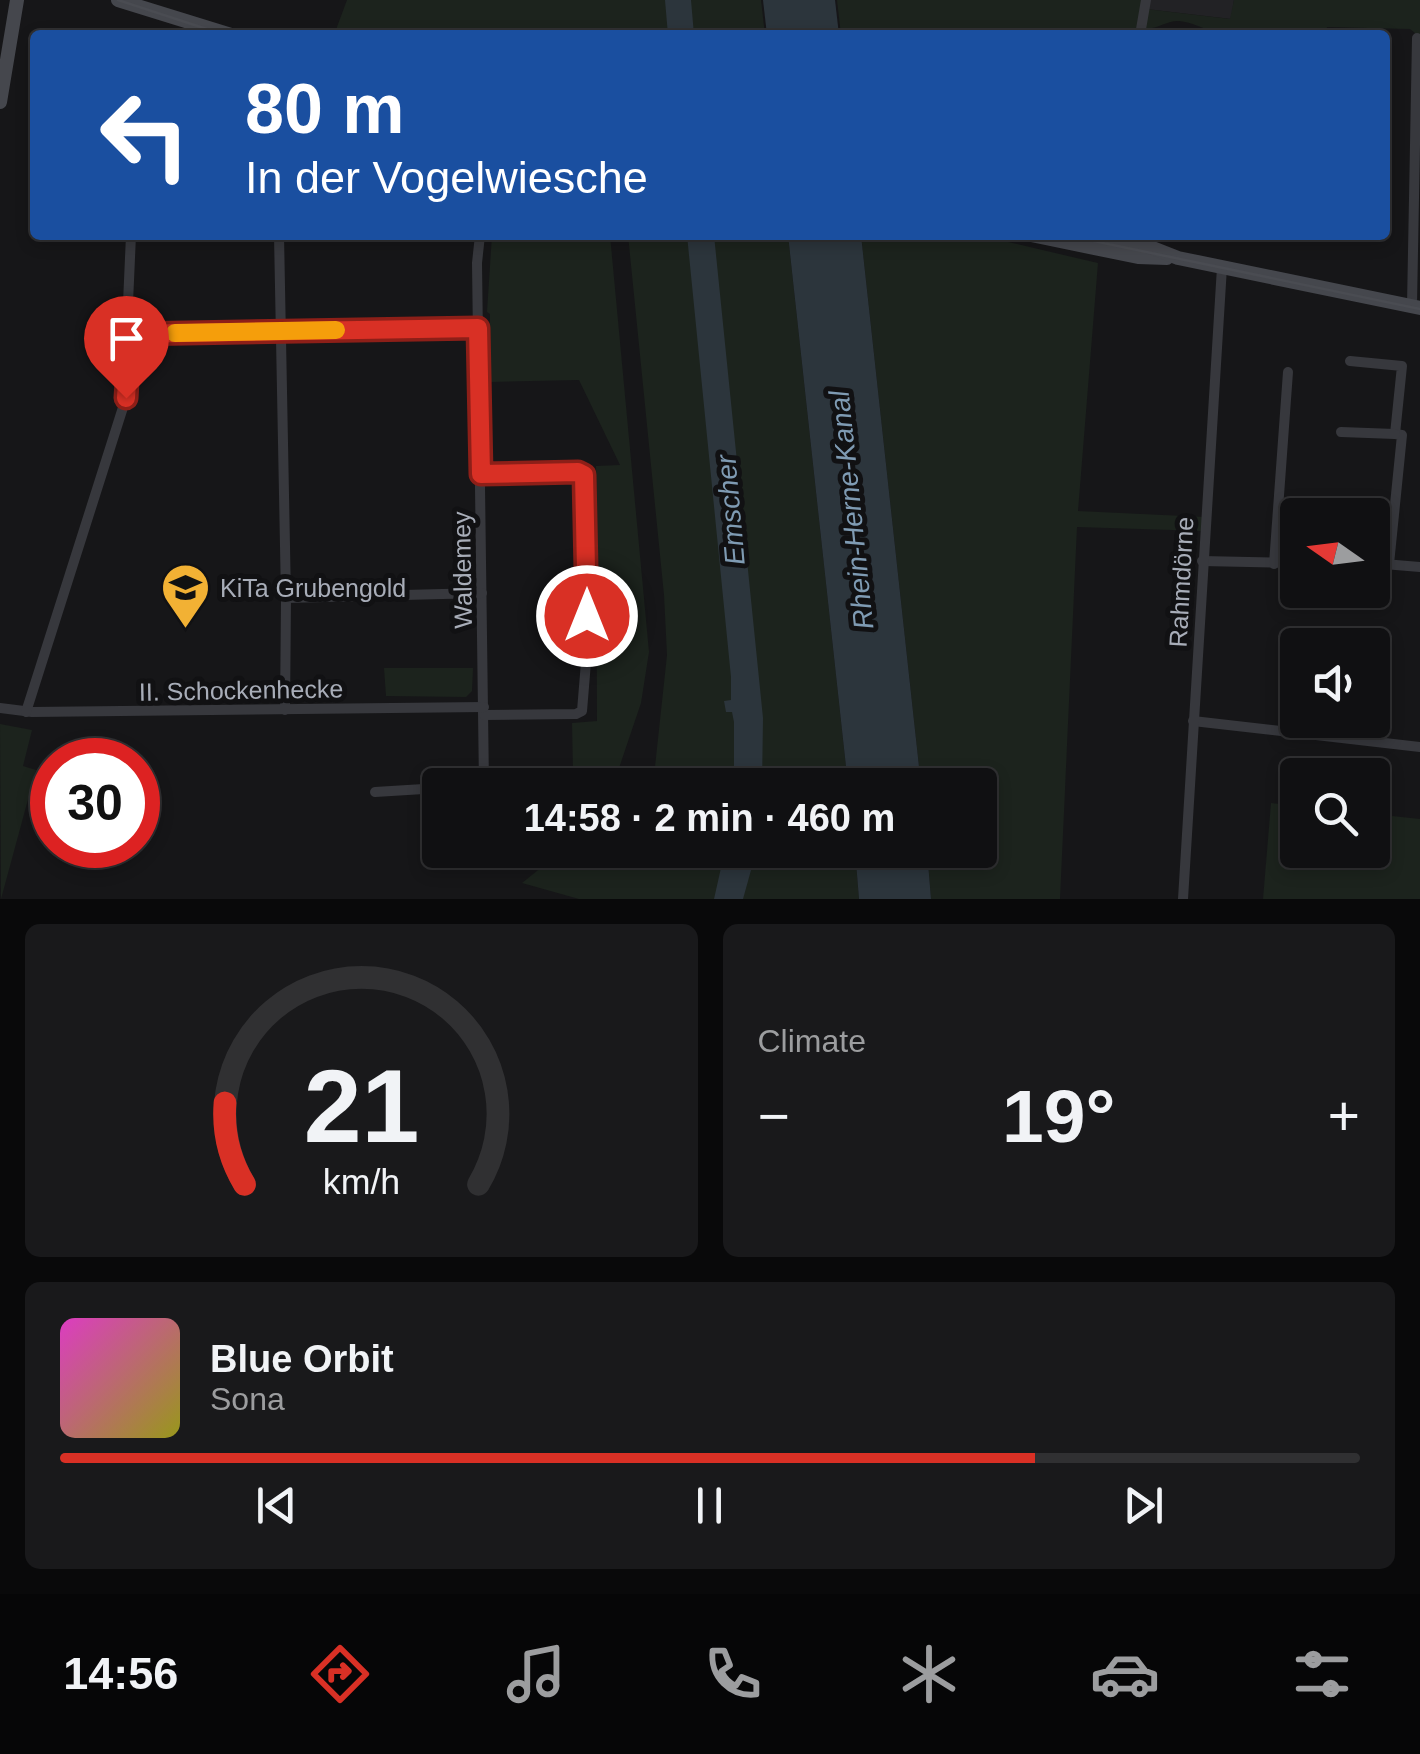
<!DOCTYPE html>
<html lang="en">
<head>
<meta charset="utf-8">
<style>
  :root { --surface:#101012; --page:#19191b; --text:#f1f3f6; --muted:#9c9d9f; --line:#303032; --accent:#d93025 }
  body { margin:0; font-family:Helvetica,sans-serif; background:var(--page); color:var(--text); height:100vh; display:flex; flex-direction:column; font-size:38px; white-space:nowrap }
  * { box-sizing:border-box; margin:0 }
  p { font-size:32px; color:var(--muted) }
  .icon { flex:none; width:55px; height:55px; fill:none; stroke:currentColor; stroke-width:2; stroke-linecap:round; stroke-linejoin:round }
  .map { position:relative; height:899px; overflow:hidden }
  .drawer { display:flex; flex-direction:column; gap:25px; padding:25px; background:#09090a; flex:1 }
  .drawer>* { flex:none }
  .hud { position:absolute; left:30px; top:30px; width:1360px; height:210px; border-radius:10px; box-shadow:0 5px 15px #0003,0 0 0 2px var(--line); background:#1a4fa0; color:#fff; overflow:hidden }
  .needle { width:65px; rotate:284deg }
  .fabs { position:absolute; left:1280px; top:498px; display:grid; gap:20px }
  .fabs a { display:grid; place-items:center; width:110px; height:110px; border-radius:10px; background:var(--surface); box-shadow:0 5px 15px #0003,0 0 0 2px var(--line); font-size:50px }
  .speed { position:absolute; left:30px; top:738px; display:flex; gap:20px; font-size:50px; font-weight:700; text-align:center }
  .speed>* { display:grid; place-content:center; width:130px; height:130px; border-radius:50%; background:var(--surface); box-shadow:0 5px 15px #0003,0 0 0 2px var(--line); line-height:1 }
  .speed .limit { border:15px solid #d22; background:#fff; color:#111 }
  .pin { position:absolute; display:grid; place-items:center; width:85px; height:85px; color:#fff; margin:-102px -42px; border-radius:50% 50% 50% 0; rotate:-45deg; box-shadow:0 0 10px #0007 }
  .pin .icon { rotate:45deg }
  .me { position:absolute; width:110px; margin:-55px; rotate:0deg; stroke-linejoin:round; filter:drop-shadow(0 0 8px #0008) }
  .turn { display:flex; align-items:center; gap:35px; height:210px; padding:0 50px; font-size:45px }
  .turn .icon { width:130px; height:130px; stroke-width:2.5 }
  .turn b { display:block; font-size:70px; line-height:85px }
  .big { font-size:75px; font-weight:600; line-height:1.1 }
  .drawer .widget { flex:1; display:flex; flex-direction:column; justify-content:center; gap:15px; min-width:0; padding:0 35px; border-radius:15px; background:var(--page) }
  .drawer .dial { align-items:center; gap:0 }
  .dial svg { height:260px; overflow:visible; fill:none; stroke:var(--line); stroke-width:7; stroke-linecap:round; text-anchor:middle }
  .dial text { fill:var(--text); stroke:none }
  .song { display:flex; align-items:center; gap:30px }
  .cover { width:120px; height:120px; border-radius:15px; background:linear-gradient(135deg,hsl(310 70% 55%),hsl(60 70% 35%)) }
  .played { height:10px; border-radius:5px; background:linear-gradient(90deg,var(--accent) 75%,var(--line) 75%) }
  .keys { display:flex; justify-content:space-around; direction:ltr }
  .heat { display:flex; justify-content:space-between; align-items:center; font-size:55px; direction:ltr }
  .drawer .tiles { flex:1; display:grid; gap:25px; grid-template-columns:1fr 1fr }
  .widget:last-child { grid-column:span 2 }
  .trip { position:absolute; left:422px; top:768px; width:575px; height:100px; border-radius:10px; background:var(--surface); box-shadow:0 5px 15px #0003,0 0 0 2px var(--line); font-weight:600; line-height:100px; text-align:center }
  .tab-bar { display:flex; height:160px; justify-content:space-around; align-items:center; background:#060607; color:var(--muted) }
  .tab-bar .icon { width:70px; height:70px }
  .tab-bar .on { color:var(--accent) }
  .tab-bar b { font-size:45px; color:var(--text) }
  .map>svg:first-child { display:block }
  .built { fill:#222225 }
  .green { fill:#1c231d }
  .water { fill:#2c353c }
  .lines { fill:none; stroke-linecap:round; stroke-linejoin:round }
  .street { stroke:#37383d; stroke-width:10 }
  .secondary { stroke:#45474d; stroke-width:14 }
  .tram { stroke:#4a4c52; stroke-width:2.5 }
  .route-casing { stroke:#8d1f18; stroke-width:25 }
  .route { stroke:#d93025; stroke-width:18 }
  .slow { stroke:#f59e0b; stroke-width:18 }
  .labels { text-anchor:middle; stroke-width:10; stroke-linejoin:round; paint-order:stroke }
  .street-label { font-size:25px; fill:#a8adb8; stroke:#111113 }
  .poi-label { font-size:25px; fill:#a8adb8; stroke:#111113; text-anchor:start }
  .water-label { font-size:28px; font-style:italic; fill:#7f9bb3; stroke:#111113 }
</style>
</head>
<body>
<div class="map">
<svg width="1420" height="899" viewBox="0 0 1420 899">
  <rect width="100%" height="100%" fill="#161618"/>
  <path class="built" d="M1147,0H1234L1231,19L1146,9Z"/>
  <g class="green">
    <path d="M347,0H761L765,35H334Z"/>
    <path d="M837,0H1144L1137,35H841Z"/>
    <path d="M1234,0H1420V37L1410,29L1327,27L1326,35C1290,35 1253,34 1217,31C1204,30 1192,22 1179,21C1166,20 1156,31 1142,28L1146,9L1230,19Z"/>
    <path d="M492,235H610L649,652L641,703L618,771L573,772L572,723L597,721L596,466L620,465L579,380L490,382V314L487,312Z"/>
    <path d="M628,235H788L848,785H667L665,775L654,776L667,655L664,595Z"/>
    <path d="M861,235H978L1098,263L1078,511L1205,517L1204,531L1077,527L1060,899H931L927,850H980V785H921Z"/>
    <path d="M1337,500L1390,502L1387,560L1373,559L1372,515H1336Z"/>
    <path d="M384,668H473L472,691L466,697L386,696Z"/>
    <path d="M0,724L32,730L23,766L36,770L1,899Z"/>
    <path d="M1271,803L1297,806L1298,850H1372L1373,814L1420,819V899H1263Z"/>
    <path d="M563,850H855L859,899H579L522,883Z"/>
  </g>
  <g class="water">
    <path d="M665,0H691L694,35H668Z"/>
    <path d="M763,0H835L839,35H767Z"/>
    <path d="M687,235H714L763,718L762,785H734V722L732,712H726L724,701L731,700V677Z"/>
    <path d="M788,235H861L921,785H848Z"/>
    <path d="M725,850L767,851L764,865L753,863L743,899H714Z"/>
    <path d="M855,850H927L931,899H859Z"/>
  </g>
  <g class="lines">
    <g class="street">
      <path d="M1140,35L1146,0"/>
      <path d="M279,235L286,598L285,710"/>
      <path d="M480,235L477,263L484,785"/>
      <path d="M1412,305L1417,38"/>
      <path d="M131,334L478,328"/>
      <path d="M1350,361L1402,366L1395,434L1402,435L1389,564"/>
      <path d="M1341,432L1395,434"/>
      <path d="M481,475L578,472L584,475L586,481L587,650L582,711L576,714L484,715"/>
      <path d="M1202,561L1298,563"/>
      <path d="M1372,563L1420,567"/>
      <path d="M1274,564L1288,372"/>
      <path d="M286,598L482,593"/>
      <path d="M0,708L32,712L484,707"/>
      <path d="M26,712L126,398L131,334L127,326L131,235"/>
      <path d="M1193,721L1420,747"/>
      <path d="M535,785L578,784"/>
      <path d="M375,792L440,788"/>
      <path d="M1183,899L1222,267"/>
    </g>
    <g class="secondary">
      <path d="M118,0L231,35"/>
      <path d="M0,102L17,0"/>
      <path d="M1031,235L1138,257L1167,258"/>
      <path d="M1103,235L1145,245L1178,258L1420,308"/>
    </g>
    <g class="tram">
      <path d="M118,0L225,35"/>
      <path d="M1065,235L1420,309"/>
    </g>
  </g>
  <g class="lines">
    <defs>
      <path id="route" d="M126,398L130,334L478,328L481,474L578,472L584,475L587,616"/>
    </defs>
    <use href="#route" class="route-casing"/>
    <use href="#route" class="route"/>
    <path class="slow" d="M175,333L336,330"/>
  </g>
  <defs>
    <symbol id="school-pin" viewBox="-11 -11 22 30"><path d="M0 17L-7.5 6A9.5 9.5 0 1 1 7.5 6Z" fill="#f2b134" stroke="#111113"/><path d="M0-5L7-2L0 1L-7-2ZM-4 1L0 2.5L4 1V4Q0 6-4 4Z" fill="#111"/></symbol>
  </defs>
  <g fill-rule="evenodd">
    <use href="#school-pin" x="158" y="560" width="55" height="75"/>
  </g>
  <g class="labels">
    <g class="street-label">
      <text transform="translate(462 570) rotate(-91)" y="9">Waldemey</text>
      <text transform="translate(1181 582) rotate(-87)" y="9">Rahmdörne</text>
      <text transform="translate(241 690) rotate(-1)" y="9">II. Schockenhecke</text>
    </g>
    <g class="poi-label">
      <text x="220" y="597">KiTa Grubengold</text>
    </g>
    <g class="water-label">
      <text transform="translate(730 510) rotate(-95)" y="10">Emscher</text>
      <text transform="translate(851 510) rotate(-96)" y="10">Rhein-Herne-Kanal</text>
    </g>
  </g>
</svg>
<div class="fabs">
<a><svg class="needle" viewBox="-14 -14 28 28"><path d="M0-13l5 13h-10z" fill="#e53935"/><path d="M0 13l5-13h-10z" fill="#9c9d9f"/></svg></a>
<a><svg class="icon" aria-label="sound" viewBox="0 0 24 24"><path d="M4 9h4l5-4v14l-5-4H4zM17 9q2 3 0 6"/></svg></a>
<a><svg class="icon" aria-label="search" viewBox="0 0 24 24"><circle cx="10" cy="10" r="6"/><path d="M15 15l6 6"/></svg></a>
</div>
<div class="speed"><div class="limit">30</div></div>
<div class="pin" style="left:126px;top:398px;background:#d93025"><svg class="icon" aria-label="arrive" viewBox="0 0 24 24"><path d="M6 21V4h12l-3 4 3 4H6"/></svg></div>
<svg class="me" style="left:587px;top:616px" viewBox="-20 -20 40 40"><circle r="17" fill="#d93025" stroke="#fff" stroke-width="3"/><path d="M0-11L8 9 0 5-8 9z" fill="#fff"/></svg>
<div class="trip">14:58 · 2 min · 460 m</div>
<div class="hud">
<div class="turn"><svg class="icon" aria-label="left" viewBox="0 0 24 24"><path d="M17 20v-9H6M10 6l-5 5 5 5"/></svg><div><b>80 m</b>In der Vogelwiesche</div></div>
</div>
</div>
<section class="drawer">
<div class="tiles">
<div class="widget dial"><svg viewBox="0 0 100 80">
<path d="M14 69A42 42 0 1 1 86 69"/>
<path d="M14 69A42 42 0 0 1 8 44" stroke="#d93025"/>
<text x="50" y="56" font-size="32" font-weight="700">21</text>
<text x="50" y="72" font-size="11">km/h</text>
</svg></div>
<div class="widget"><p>Climate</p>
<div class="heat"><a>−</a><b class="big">19°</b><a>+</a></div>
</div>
<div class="widget">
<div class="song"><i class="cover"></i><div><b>Blue Orbit</b><p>Sona</p></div></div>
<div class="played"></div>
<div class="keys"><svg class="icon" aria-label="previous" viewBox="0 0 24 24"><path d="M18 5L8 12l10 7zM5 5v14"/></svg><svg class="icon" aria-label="pause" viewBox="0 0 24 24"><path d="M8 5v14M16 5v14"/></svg><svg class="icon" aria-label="next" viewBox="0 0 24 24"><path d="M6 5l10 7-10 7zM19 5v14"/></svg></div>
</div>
</div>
</section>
<nav class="tab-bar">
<b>14:56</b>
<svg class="icon on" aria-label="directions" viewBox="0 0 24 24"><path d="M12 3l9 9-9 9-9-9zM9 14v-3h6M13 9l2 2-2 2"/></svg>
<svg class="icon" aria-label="music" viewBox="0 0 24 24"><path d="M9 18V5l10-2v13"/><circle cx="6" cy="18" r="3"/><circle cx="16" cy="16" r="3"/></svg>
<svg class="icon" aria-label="phone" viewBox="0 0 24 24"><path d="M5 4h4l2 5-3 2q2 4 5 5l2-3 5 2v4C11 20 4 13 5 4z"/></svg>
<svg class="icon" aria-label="climate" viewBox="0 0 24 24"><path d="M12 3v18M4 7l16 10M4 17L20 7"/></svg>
<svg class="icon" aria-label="car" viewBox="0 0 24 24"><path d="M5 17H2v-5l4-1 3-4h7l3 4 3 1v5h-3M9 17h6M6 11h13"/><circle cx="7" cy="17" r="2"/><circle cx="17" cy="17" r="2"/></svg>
<svg class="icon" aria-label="filters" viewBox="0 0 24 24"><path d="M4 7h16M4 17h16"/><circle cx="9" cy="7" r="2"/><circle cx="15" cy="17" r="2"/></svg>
</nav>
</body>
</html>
